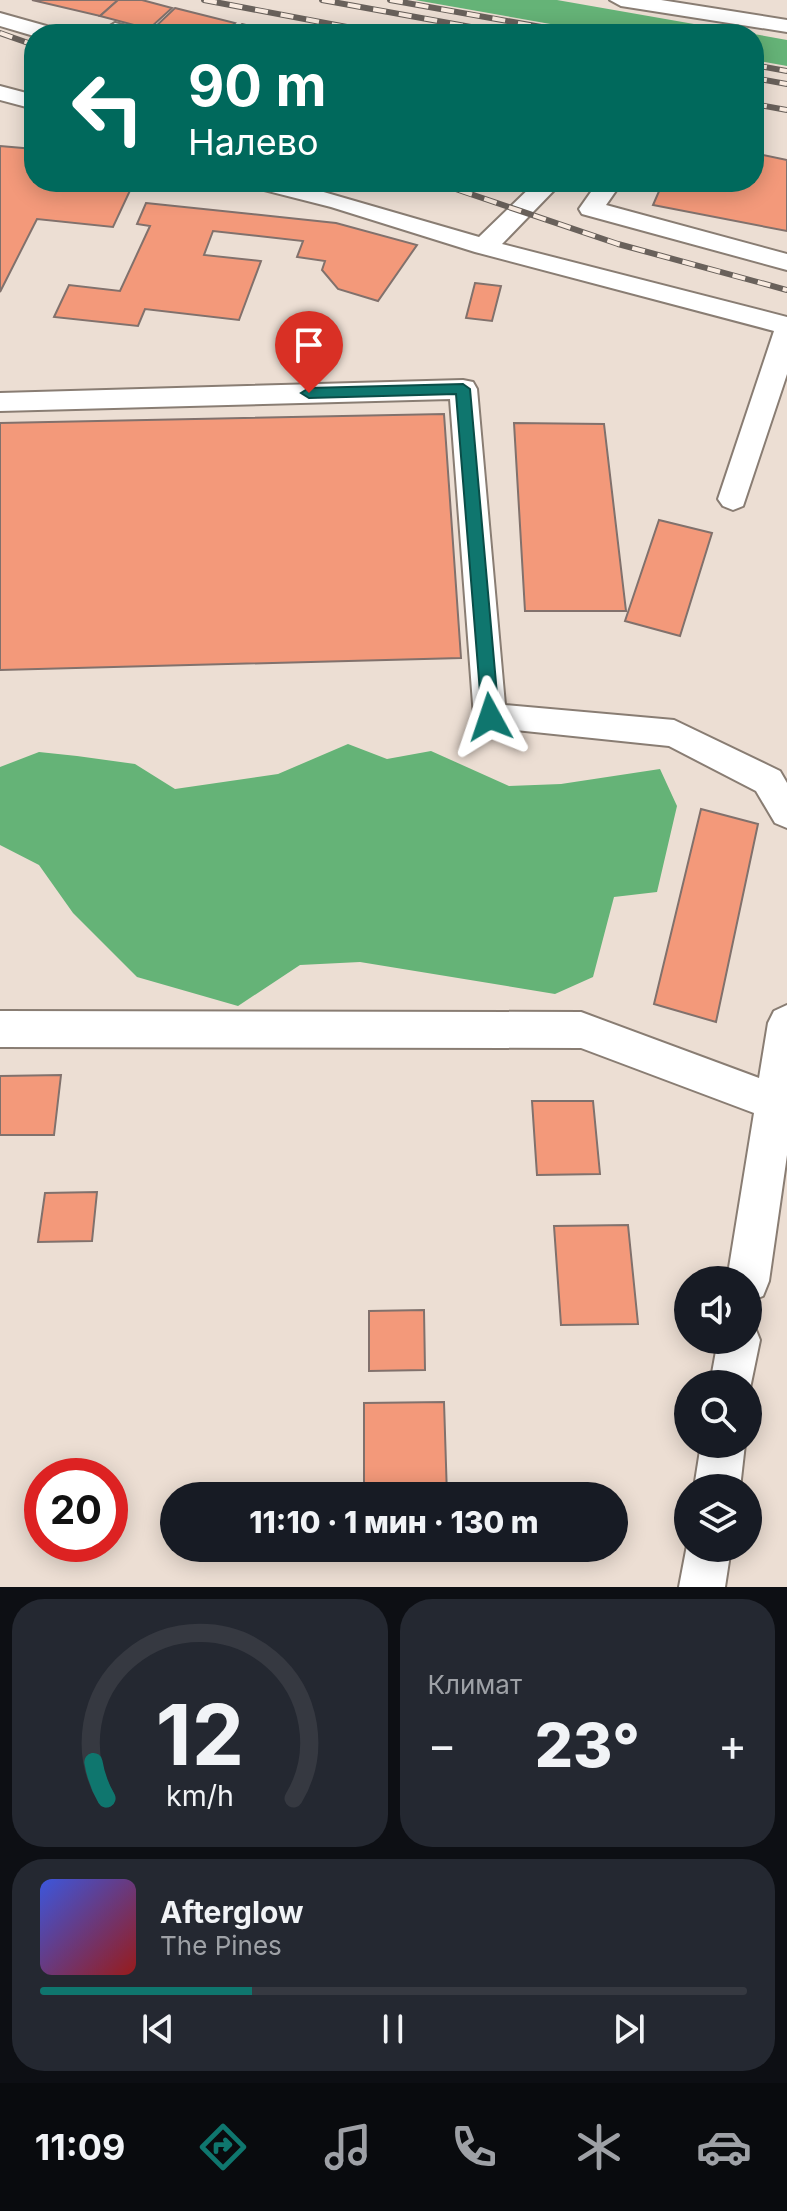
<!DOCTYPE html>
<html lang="ru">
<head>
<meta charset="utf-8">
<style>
  :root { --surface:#171b24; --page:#242831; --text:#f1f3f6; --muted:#9ea1a6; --line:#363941; --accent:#0f766e }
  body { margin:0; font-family:Inter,sans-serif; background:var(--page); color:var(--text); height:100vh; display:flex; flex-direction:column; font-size:30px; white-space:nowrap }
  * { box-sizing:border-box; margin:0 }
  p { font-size:26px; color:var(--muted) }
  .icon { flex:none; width:44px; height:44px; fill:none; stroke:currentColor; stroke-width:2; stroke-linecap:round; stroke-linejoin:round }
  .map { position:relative; height:1587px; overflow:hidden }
  .drawer { display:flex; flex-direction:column; gap:12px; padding:12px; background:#0d0f14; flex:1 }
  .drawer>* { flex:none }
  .hud { position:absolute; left:24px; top:24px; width:740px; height:168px; border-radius:32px; box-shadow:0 4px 20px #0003; background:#00695c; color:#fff; overflow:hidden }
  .fabs { position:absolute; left:674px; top:1266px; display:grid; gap:16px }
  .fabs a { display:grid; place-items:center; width:88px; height:88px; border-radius:50%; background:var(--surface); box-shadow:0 4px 20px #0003; font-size:40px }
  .speed { position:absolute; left:24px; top:1458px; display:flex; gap:16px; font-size:40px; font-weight:700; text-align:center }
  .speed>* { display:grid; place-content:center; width:104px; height:104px; border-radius:50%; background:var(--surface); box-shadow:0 4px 20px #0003; line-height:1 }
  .speed .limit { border:12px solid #d22; background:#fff; color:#111 }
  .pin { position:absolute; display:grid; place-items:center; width:68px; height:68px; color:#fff; margin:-82px -34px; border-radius:50% 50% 50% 0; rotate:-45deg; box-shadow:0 0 8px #0007 }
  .pin .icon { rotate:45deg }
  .me { position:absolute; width:88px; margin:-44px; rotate:355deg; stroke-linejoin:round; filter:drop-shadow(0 0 6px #0008) }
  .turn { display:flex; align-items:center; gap:28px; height:168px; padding:0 32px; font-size:36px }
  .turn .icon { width:104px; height:104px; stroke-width:2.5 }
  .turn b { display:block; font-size:56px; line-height:68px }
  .big { font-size:60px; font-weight:800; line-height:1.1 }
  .drawer .tile { flex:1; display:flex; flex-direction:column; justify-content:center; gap:12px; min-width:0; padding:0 28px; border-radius:32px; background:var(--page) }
  .drawer .dial { align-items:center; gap:0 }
  .dial svg { height:208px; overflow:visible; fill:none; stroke:var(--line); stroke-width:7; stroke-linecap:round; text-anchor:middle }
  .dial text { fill:var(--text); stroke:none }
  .song { display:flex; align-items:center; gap:24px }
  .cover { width:96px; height:96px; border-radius:12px; background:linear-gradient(135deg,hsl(230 70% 55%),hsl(0 70% 35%)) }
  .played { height:8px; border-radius:4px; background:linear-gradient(90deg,var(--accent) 30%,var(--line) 30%) }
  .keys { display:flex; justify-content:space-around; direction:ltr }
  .heat { display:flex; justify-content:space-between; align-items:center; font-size:44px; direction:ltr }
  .drawer .tiles { flex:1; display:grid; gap:12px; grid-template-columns:1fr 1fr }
  .tile:last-child { grid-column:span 2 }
  .trip { position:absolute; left:160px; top:1482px; width:468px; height:80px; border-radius:40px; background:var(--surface); box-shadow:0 4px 20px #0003; font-weight:800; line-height:80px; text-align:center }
  .menu { display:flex; height:128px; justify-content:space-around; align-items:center; background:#090b0e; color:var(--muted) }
  .menu .icon { width:56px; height:56px }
  .menu .selected { color:var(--accent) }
  .menu b { font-size:36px; color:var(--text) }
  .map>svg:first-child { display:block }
  .forest { fill:#65b377 }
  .building { fill:#f3997a; stroke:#81716c; stroke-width:2 }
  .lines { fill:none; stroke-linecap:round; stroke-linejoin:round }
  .minor-casing { stroke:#897d73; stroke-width:4 }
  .minor { fill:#fff; fill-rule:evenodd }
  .rail-casing { stroke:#69615b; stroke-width:6 }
  .rail { stroke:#f9ebe0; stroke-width:4; stroke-dasharray:13; stroke-linecap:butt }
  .route { fill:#0f766e; stroke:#0a4d48; stroke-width:2 }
</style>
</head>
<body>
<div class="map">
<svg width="787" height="1587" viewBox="0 0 787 1587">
  <rect width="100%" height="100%" fill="#ecded3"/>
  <g class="forest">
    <path d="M415,0H557L751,34H607Z"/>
    <path d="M754,34L787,40V66L754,60Z"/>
    <path d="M348,744L387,759L431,751L509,786L561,784L660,769L677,806L657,892L614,897L593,977L555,994L360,962L300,965L238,1006L137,977L73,913L39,865L0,845V767L39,752L77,756L135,764L175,789L278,774Z"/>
  </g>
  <g class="building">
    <path d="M32,0H118L100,16Z"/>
    <path d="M118,0H142L172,8L149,29L100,16Z"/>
    <path d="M175,8L235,23L224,34H171L153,29Z"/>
    <path d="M242,24L283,34H231Z"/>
    <path d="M0,146L34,149V182H134L113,227L37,219L0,292Z"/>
    <path d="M754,153L787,160V231L653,205L663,182H754Z"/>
    <path d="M146,203L336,223L417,245L378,301L338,289L322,270L325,261L297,257L303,241L213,231L204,255L261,261L239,320L145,309L138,326L54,317L69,285L120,291L150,226L137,224Z"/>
    <path d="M475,283L501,286L492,321L466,318Z"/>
    <path d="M444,414L461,658L0,670V423Z"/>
    <path d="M514,423L604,424L626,611H525Z"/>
    <path d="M659,520L712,533L680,636L625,621Z"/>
    <path d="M701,809L758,824L716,1022L654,1004Z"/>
    <path d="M61,1075L54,1135H0V1076Z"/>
    <path d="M532,1101H593L600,1174L537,1175Z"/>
    <path d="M97,1192L92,1241L38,1242L45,1193Z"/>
    <path d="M628,1225L638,1324L561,1325L554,1226Z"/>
    <path d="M424,1310L425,1370L369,1371V1311Z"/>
    <path d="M444,1402L447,1496H364V1403Z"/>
  </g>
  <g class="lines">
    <defs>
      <g id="minor">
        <path d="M610,0H661L787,20V32L621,6Z"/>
        <path d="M0,13L57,29L60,34L34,36L0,26Z"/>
        <path d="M115,23L139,29L142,34H97Z"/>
        <path d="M0,86L34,95V109L0,100Z"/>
        <path d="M248,182H289L479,237L536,182H562L502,244L787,317V374L743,506L733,510L723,506L718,499L774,331L475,252L331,207L252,187Z"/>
        <path d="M598,182H622L606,205L787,254V270L582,214L579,209Z"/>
        <path d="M463,380L473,382L477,389L505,705L674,720L780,771L787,783V828L775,823L756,791L669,746L478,726L474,717L450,399L0,411V393Z"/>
        <path d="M787,1005V1155L769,1281L763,1296L748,1302V1280H727L754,1113L581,1048L0,1047V1011L581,1012L759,1078L768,1023L774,1011Z"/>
        <path d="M748,1322L754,1325L760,1340L748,1398V1384H710L718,1340H748Z"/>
        <path d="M701,1444H745L740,1488H694Z"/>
        <path d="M688,1540V1548H731L725,1587H679Z"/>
      </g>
    </defs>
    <use href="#minor" class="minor-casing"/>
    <use href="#minor" class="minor"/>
    <defs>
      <g id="rail">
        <path d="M204,0L384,34"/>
        <path d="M322,0L510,34"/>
        <path d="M390,0L580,34"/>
        <path d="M0,33L34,45"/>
        <path d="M754,65L787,71"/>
        <path d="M754,78L787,84"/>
        <path d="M754,104L787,110"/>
        <path d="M435,182L618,244L787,290"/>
      </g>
    </defs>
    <use href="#rail" class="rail-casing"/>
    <use href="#rail" class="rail"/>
  </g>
  <path class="route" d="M463,384L470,389L499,717L490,724L482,717L456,394L309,398L301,393L309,388Z"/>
</svg>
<div class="fabs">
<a><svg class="icon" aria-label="sound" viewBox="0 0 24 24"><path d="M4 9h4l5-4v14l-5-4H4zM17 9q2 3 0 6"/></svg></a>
<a><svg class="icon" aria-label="search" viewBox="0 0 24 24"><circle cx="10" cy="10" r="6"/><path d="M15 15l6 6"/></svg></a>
<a><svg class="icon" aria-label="layers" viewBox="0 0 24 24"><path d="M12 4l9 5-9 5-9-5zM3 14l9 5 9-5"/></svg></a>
</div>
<div class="speed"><div class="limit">20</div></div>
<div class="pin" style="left:309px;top:393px;background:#d93025"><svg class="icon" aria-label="arrive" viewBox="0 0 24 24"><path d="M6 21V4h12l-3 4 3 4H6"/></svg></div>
<svg class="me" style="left:490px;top:717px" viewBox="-20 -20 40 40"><path d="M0-17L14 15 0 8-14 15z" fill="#0f766e" stroke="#fff" stroke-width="4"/></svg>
<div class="trip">11:10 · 1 мин · 130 m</div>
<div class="hud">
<div class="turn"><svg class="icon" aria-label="left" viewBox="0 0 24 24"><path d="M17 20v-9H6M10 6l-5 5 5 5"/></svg><div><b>90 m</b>Налево</div></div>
</div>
</div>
<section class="drawer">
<div class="tiles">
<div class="tile dial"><svg viewBox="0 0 100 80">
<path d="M14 69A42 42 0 1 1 86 69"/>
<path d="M14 69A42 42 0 0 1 9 55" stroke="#0f766e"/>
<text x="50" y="56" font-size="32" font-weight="700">12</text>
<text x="50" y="72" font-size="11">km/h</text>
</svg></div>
<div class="tile"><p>Климат</p>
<div class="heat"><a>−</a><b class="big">23°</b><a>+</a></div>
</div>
<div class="tile">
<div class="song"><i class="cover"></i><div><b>Afterglow</b><p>The Pines</p></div></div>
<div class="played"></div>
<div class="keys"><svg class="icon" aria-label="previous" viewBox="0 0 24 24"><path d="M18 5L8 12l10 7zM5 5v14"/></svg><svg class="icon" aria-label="pause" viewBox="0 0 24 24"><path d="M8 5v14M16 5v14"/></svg><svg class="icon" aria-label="next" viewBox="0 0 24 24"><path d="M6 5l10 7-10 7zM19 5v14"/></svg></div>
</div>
</div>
</section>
<nav class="menu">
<b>11:09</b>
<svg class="icon selected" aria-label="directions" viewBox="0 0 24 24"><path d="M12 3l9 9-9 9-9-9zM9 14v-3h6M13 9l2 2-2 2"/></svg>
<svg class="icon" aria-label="music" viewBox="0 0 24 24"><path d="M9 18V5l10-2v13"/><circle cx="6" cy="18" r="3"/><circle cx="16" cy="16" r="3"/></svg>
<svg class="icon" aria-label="phone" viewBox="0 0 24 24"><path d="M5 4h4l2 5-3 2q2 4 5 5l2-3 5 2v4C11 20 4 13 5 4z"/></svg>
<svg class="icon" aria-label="climate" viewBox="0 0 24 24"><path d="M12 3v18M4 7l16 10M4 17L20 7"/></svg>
<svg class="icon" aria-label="car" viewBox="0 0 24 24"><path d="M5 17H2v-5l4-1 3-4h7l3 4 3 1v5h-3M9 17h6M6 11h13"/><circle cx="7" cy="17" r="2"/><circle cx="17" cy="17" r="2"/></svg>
</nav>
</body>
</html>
